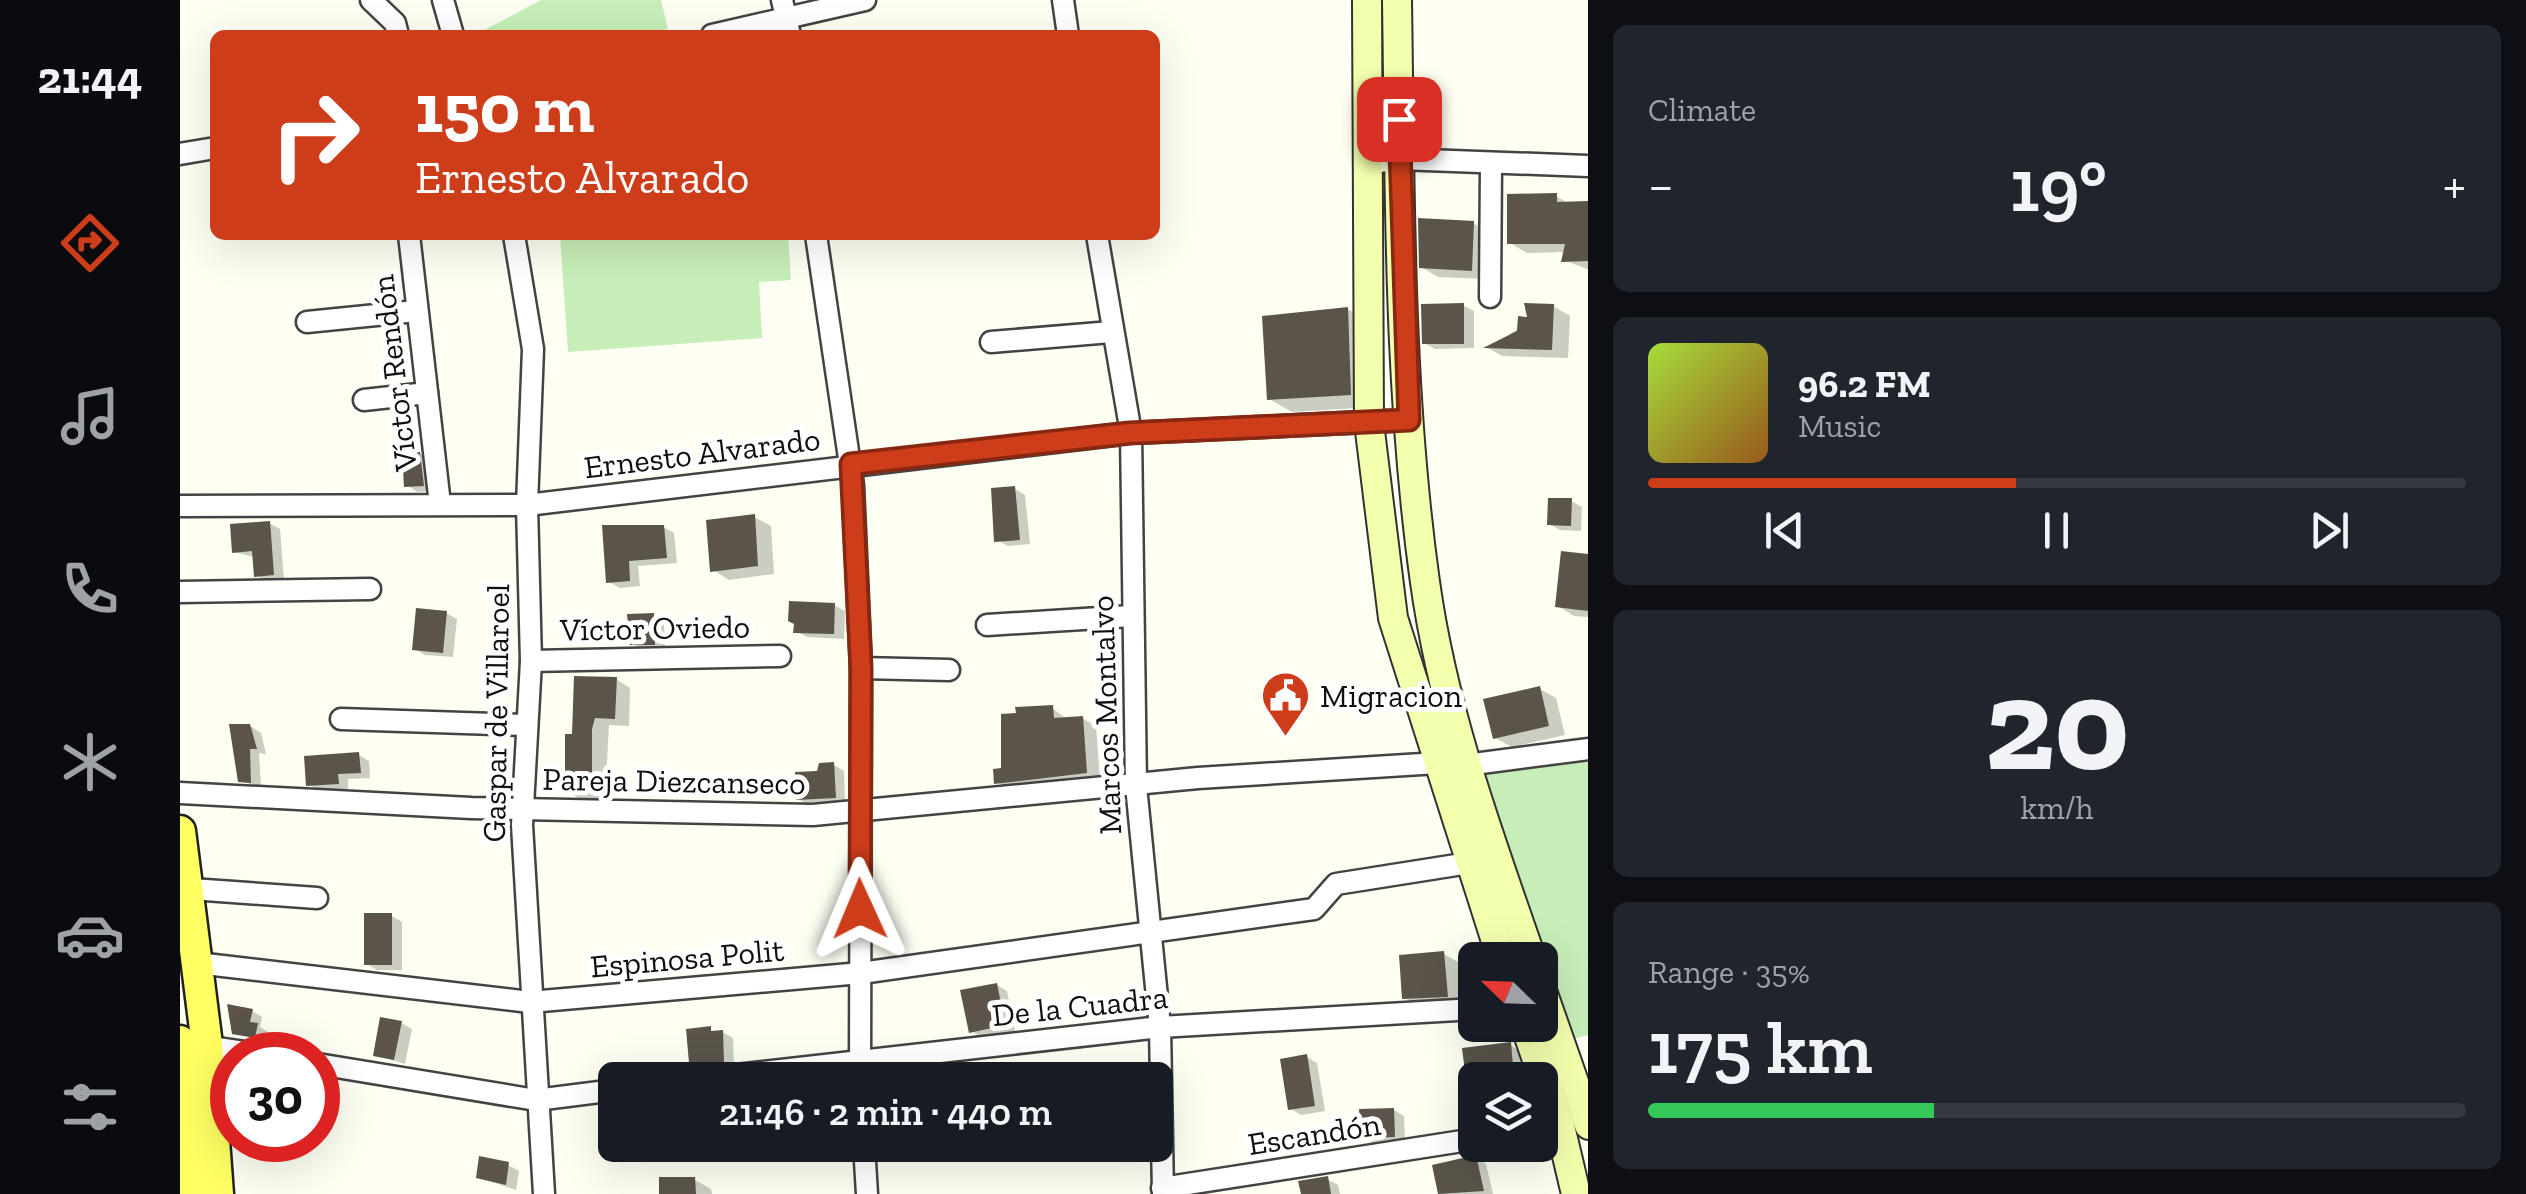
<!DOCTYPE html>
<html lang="en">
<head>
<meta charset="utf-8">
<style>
  :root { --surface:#171b24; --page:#20242c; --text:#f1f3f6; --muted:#9ea1a6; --line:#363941; --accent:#ce3d1a }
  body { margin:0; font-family:"Zilla Slab",serif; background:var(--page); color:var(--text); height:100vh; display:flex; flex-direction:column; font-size:38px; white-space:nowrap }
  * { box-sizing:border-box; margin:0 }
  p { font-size:32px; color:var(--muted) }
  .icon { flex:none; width:55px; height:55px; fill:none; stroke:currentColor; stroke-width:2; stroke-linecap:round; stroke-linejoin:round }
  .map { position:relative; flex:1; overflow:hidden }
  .drawer { display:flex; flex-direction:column; gap:25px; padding:25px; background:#0d0f14; width:938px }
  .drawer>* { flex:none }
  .hud { position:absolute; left:30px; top:30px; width:950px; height:210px; border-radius:15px; box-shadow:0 10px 40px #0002; background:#ce3d1a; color:#fff; overflow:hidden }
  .needle { width:65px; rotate:293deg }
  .tools { position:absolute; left:1278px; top:942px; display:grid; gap:20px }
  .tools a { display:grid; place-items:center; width:100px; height:100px; border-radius:15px; background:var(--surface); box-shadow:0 10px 40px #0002; font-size:50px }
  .speed { position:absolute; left:30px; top:1032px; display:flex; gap:20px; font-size:50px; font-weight:700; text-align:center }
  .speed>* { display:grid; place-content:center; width:130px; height:130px; border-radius:50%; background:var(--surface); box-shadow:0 10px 40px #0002; line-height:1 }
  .speed .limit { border:15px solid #d22; background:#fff; color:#111 }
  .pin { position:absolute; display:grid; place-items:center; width:85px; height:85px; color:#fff; margin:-42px; border-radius:20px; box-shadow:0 5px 15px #0006 }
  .me { position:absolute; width:110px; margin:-55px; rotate:359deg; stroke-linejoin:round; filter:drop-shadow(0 0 8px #0008) }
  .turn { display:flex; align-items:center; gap:35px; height:210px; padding:0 40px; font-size:45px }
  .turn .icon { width:130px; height:130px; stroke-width:2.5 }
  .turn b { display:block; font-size:70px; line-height:85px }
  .big { font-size:75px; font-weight:600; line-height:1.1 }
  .drawer .widget { flex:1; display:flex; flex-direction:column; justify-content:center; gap:15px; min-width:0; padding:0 35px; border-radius:15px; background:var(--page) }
  .drawer .dial { align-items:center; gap:0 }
  .dial b { font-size:130px; line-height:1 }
  .song { display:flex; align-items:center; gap:30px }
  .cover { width:120px; height:120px; border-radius:15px; background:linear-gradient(135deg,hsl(80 70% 55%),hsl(30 70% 35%)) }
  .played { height:10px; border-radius:5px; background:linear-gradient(90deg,var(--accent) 45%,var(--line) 45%) }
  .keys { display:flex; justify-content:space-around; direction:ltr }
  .heat { display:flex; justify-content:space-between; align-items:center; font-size:55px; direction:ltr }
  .charge { height:15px; border-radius:8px; background:linear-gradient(90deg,#34c759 35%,var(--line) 0) }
  .trip { position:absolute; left:418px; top:1062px; width:575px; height:100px; border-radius:15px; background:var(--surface); box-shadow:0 10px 40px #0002; font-weight:600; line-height:100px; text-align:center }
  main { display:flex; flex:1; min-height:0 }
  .tabs { display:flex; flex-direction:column; width:180px; justify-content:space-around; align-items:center; background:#090b0e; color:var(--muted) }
  .tabs .icon { width:70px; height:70px }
  .tabs .active { color:var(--accent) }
  .tabs b { font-size:45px; color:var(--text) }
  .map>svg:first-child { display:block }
  .green { fill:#c7eeb8 }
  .shadow { fill:#0003 }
  .building { fill:#5a544b }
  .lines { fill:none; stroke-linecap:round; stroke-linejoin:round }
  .street-casing { stroke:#434343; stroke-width:25 }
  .secondary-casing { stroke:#323232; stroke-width:32 }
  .primary-casing { stroke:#212121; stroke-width:35 }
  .street { stroke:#fff; stroke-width:20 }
  .secondary { stroke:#f4ffae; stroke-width:28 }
  .primary { stroke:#ffff63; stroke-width:30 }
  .route-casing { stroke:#862811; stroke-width:25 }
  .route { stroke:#ce3d1a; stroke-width:18 }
  .labels { text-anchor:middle; stroke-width:10; stroke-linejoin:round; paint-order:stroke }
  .street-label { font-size:32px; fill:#101010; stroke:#fff }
  .poi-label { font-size:32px; fill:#101010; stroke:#fff; text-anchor:start }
</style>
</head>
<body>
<main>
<nav class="tabs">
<b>21:44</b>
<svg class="icon active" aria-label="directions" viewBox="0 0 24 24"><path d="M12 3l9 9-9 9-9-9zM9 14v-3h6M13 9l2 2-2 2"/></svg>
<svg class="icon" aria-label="music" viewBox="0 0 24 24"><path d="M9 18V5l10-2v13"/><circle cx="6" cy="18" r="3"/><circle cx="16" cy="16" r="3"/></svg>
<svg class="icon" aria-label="phone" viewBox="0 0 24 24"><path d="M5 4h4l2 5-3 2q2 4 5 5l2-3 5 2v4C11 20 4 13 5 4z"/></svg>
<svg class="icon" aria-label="climate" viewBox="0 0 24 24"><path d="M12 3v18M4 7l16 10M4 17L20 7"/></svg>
<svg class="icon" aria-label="car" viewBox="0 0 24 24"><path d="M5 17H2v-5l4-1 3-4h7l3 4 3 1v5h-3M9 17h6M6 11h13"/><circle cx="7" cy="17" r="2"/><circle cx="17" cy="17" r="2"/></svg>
<svg class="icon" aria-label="filters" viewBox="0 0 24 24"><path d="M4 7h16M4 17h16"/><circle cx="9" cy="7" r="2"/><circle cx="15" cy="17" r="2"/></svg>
</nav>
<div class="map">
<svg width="1409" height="1194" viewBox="0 0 1409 1194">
  <rect width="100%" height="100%" fill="#fefff3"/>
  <g class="green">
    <path d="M361,0H481L488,29L460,35H295Z"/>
    <path d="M380,235H608L611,280L579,282L582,338L388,352Z"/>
    <path d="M1408,758V1035L1389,1040L1295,770Z"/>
  </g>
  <g class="shadow">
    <path d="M1376,196L1390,204L1409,203V270L1384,260L1386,252L1347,253L1330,243Z"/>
    <path d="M1293,223L1310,233L1308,279L1258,277L1241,267Z"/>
    <path d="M1283,305L1294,311V348L1255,349L1244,343Z"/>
    <path d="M1373,306L1390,316L1388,358L1322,356L1308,348Z"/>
    <path d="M1168,309L1190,322L1193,407L1112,412L1089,399Z"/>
    <path d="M240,454L250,460L254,491L237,492L227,485Z"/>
    <path d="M835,489L845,495L850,544L828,546L817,540Z"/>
    <path d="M1391,501L1402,507L1401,531L1380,530L1369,524Z"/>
    <path d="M574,517L591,526L594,574L549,580L533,570Z"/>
    <path d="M89,523L100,529L104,580L87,582L76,575L74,557L54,552Z"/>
    <path d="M425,527H483L494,533L497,563L458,566L460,586L440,588L429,582Z"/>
    <path d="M1409,557V617L1394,616L1378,606Z"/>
    <path d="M654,605L665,611L664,639L627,637L616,631Z"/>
    <path d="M266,613L277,619L273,657L245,655L234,648Z"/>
    <path d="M473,616L484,622L485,650H463L452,644Z"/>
    <path d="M436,679L450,688L449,726L429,725L425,800H402L388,792L394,736Z"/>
    <path d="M1360,689L1376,698L1385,735L1332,747L1315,738Z"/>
    <path d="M872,708L887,719L902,718L916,726L920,780L831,790L817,782Z"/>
    <path d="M70,726L81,733L86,754L79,753L81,787L60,781Z"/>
    <path d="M179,755L189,761L190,778L168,779V789L139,790L128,784Z"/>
    <path d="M654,765L664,771L665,803L629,805L618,799L639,774Z"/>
    <path d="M212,916L222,922V970H197L187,964Z"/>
    <path d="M1264,954L1280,963L1284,1005L1241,1008L1225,998Z"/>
    <path d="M817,985L827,991L835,1031L801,1037L791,1031Z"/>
    <path d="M72,1011L82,1017L80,1027L88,1032L86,1042L54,1032Z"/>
    <path d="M221,1023L232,1029L225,1064L196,1055Z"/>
    <path d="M542,1032L553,1038L554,1067L523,1068L512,1062Z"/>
    <path d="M1330,1045L1347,1055L1349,1080H1295V1096L1289,1093L1285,1050Z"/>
    <path d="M1127,1057L1137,1063L1145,1111L1121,1115L1111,1109Z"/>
    <path d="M1214,1110L1224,1116L1225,1142L1193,1143L1183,1137Z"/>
    <path d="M1296,1158L1306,1164L1313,1194H1261L1255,1167Z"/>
    <path d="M328,1165L339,1171L336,1190L298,1177Z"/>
    <path d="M1147,1179L1158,1185L1160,1194H1123Z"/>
    <path d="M515,1180L531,1189L532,1194H482Z"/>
  </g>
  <g class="building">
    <path d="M1377,193V202L1409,201V261L1381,262L1385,244H1327V194Z"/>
    <path d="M1238,218L1294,221L1292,271L1239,268Z"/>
    <path d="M1284,303V344H1242L1241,304Z"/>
    <path d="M1344,303L1374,304L1372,350L1303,348L1337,331L1338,316L1347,317Z"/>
    <path d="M1168,307L1171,395L1087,400L1082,316Z"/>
    <path d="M240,452L244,486L224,487L222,453Z"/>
    <path d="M835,486L840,540L814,542L811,488Z"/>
    <path d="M1368,498H1392L1391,526L1367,525Z"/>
    <path d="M575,514L578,566L530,572L526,520Z"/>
    <path d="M90,521L94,575L74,577L72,551L52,553L50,524Z"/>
    <path d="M422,525H484L487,558L449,561L450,581L426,583Z"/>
    <path d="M1381,551L1409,554V611L1375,607Z"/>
    <path d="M609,601L655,603L654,634L613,633L614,624L608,621Z"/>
    <path d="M236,608L267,611L263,653L232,650Z"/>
    <path d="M474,613L475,645H450L447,614Z"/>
    <path d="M394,676L437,677L435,719L415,718L412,729V793L385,794V734H392Z"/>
    <path d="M1360,686L1369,726L1313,739L1303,699Z"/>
    <path d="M873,705L874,718L903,716L907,773L814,784L813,769L821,768V714L836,713L835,707Z"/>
    <path d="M49,724H70L77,749H70L71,783L58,782Z"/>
    <path d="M179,752L181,773L158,774L159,784L126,786L124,756Z"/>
    <path d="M654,762L656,798L616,800L615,772L637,771L639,763Z"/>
    <rect x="184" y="913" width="28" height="52"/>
    <path d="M1264,951L1268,997L1222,999L1219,955Z"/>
    <path d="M817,983L825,1025L789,1033L780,990Z"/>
    <path d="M47,1004L73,1009L70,1022L78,1023L75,1038L52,1034Z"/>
    <path d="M200,1017L222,1021L214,1060L193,1056Z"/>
    <path d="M531,1026V1031L543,1030L544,1063H509L506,1029Z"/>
    <path d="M1331,1042L1334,1080H1286L1282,1048Z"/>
    <path d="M1127,1054L1135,1106L1108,1110L1100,1059Z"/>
    <path d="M1214,1108L1215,1137L1180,1138L1179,1109Z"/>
    <path d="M1296,1155L1304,1191L1258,1194L1252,1165Z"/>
    <path d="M299,1156L329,1162L326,1185L296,1178Z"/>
    <path d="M1148,1176L1151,1194H1121L1118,1181Z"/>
    <path d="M479,1177H515L516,1194H479Z"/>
  </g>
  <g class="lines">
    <defs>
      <g id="street">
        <path d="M191,0L215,23L218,35"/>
        <path d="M263,0L273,35"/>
        <path d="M602,0L610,35"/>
        <path d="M883,0L888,35"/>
        <path d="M532,35L685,0"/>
        <path d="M0,154L35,148"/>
        <path d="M1188,164L1219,159L1409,166"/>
        <path d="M229,235L260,504"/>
        <path d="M334,235L353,349L347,505L351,661L342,825L364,1194"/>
        <path d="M636,235L673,485L681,668L680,1080"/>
        <path d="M917,235L951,433L956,786L980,1027L983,1194"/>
        <path d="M1310,297L1311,165"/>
        <path d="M127,322L236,311"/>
        <path d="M811,342L931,332"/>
        <path d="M184,400L247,393"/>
        <path d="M0,506L347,505L951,433L1229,420"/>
        <path d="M0,592L190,589"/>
        <path d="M807,625L951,616"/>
        <path d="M351,661L600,656"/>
        <path d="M681,668L769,670"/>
        <path d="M161,719L347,725"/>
        <path d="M0,793L291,808L633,815L1018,778L1258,763L1286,765L1409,749"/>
        <path d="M11,889L137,898"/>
        <path d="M17,963L350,1002L681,973L1134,909L1156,884L1289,863"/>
        <path d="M17,1045L85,1055"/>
        <path d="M138,1064L356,1100L435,1090"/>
        <path d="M512,1080L980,1027L1295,1009"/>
        <path d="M684,1145L687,1194"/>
        <path d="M982,1188L1295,1139"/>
      </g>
      <g id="secondary">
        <path d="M1187,0L1189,423L1213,618L1322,960"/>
        <path d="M1217,0C1220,193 1218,390 1245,582C1263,712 1309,836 1352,960"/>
        <path d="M1360,985L1409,1125"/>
        <path d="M1345,1025L1380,1126L1396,1194"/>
      </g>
      <g id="primary">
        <path d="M0,831L27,1045L38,1194"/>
        <path d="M0,1041L9,1194"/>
      </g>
    </defs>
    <use href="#street" class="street-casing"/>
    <use href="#secondary" class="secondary-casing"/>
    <use href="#primary" class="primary-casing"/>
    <use href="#street" class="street"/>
    <use href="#secondary" class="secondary"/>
    <use href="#primary" class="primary"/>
  </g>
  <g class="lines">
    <defs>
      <path id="route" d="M680,909L681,668L671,464L950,433L1229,420L1219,119"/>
    </defs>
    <use href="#route" class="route-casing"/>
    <use href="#route" class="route"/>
  </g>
  <defs>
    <symbol id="civic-pin" viewBox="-11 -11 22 30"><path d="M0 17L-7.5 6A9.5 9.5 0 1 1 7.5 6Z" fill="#ce3d1a" stroke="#fff"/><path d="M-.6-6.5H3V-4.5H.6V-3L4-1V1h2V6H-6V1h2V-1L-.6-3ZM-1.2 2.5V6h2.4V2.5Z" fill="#fff"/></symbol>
  </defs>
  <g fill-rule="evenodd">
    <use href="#civic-pin" x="1078" y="668" width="55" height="75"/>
  </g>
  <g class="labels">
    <g class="street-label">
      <text transform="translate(214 373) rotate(-97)" y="11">Víctor Rendón</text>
      <text transform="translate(522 453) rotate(-7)" y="11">Ernesto Alvarado</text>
      <text transform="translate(475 628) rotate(-1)" y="11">Víctor Oviedo</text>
      <text transform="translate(316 713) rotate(-89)" y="11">Gaspar de Villaroel</text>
      <text transform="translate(926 715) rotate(-92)" y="11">Marcos Montalvo</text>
      <text transform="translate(494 781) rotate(1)" y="11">Pareja Diezcanseco</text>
      <text transform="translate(507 958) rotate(-5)" y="11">Espinosa Polit</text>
      <text transform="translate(900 1006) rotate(-6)" y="11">De la Cuadra</text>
      <text transform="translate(1134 1134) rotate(-9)" y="11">Escandón</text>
    </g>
    <g class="poi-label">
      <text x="1140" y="707">Migracion</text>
    </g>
  </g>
</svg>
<div class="tools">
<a><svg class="needle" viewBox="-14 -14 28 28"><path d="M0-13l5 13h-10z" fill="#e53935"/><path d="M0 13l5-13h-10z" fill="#9ea1a6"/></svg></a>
<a><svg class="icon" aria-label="layers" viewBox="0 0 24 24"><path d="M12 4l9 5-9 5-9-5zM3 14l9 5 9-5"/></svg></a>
</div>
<div class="speed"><div class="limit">30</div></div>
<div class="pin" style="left:1219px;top:119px;background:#d93025"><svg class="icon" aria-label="arrive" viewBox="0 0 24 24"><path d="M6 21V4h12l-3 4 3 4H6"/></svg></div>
<svg class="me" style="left:680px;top:909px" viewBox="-20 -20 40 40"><path d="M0-17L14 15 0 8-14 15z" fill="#ce3d1a" stroke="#fff" stroke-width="4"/></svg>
<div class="trip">21:46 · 2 min · 440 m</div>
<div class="hud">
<div class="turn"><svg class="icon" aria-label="right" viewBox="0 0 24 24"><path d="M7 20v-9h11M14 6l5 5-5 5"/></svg><div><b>150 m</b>Ernesto Alvarado</div></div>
</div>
</div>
<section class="drawer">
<div class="widget"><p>Climate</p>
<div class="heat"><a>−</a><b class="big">19°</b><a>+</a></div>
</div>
<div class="widget">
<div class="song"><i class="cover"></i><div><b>96.2 FM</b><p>Music</p></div></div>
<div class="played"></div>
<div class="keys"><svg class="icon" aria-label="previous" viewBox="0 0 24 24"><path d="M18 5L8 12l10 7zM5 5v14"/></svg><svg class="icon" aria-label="pause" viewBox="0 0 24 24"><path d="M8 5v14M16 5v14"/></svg><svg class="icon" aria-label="next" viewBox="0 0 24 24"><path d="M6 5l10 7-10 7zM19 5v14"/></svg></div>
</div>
<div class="widget dial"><b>20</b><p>km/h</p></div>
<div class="widget"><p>Range · 35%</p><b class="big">175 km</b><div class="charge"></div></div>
</section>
</main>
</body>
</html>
